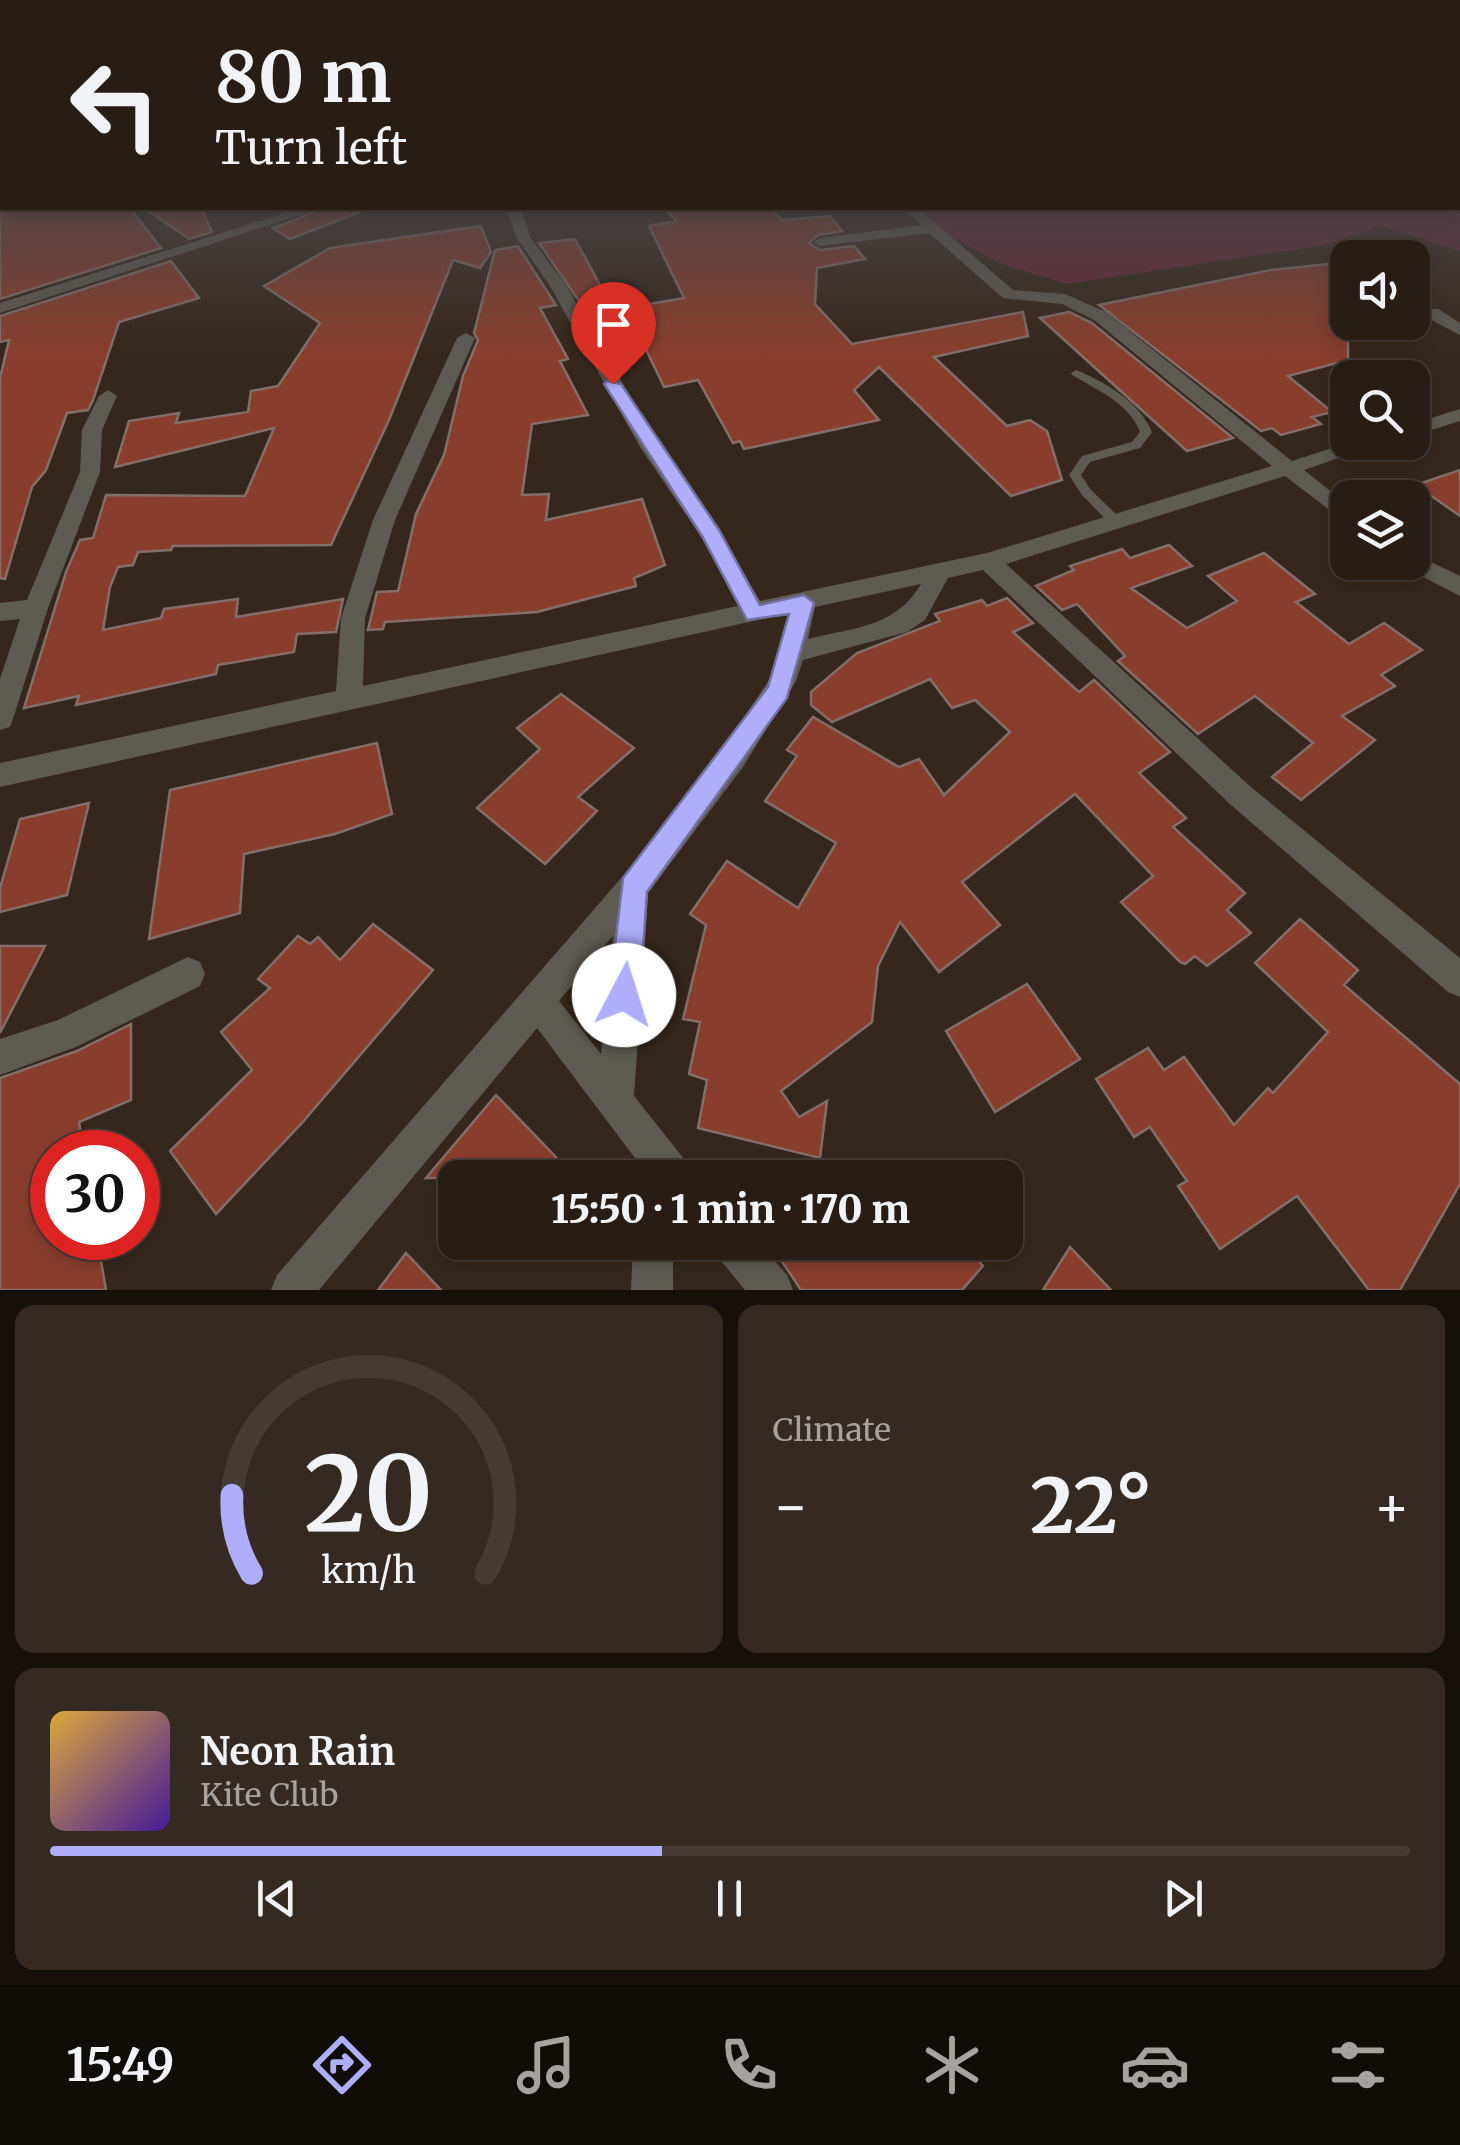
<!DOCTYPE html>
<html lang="en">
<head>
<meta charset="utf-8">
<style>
  :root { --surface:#281d14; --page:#342a22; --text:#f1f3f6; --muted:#a5a2a0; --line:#443b34; --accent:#b0aefa }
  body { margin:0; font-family:Merriweather,serif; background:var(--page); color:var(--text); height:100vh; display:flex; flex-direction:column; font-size:38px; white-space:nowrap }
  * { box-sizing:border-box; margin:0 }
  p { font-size:32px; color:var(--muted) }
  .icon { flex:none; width:55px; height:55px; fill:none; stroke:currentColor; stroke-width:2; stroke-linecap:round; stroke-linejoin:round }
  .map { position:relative; height:1290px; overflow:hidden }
  .side { display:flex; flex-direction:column; gap:15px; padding:15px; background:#16100b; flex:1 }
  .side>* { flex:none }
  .banner { position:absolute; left:0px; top:0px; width:1460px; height:210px; box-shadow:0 5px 15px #0003,0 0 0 2px var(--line); background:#281d14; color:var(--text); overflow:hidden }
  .fabs { position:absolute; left:1330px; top:240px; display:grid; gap:20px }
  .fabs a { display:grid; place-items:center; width:100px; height:100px; border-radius:20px; background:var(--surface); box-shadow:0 5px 15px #0003,0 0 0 2px var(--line); font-size:50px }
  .speed { position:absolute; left:30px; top:1130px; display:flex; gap:20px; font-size:50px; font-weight:700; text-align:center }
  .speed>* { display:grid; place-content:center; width:130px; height:130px; border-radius:50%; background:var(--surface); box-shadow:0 5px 15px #0003,0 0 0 2px var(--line); line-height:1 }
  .speed .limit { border:15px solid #d22; background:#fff; color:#111 }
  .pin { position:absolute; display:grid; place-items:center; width:85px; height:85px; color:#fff; margin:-102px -42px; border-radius:50% 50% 50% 0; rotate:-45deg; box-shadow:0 0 10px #0007 }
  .pin .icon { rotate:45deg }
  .me { position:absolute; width:110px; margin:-55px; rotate:5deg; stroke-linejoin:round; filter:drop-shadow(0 0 8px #0008) }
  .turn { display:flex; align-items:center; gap:35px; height:210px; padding:0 50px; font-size:45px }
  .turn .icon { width:130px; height:130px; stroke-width:2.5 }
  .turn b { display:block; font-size:70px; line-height:85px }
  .big { font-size:75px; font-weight:800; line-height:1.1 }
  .side .tile { flex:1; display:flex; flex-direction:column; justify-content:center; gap:15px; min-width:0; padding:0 35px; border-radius:20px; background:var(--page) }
  .side .dial { align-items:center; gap:0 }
  .dial svg { height:260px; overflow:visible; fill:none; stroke:var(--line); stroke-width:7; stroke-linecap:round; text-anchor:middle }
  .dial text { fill:var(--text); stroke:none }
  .song { display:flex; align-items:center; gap:30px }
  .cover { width:120px; height:120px; border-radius:15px; background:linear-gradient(135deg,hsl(40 70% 55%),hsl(260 70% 35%)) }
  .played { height:10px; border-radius:5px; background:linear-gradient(90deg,var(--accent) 45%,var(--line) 45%) }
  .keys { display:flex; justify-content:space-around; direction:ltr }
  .heat { display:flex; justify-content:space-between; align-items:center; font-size:55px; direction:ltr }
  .side .tiles { flex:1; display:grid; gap:15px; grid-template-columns:1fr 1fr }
  .tile:last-child { grid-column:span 2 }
  .trip { position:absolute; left:438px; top:1160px; width:585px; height:100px; border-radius:20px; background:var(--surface); box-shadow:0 5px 15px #0003,0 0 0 2px var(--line); font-weight:800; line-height:100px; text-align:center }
  .dock { display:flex; height:160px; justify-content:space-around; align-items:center; background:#100c08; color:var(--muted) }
  .dock .icon { width:70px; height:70px }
  .dock .active { color:var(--accent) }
  .dock b { font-size:45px; color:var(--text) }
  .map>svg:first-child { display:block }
  .green { fill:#632636 }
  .building { fill:#893e2d; stroke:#846e69; stroke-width:2.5 }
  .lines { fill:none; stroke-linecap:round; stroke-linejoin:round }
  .lane { fill:#5e5b53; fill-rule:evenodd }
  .street { fill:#5e5b53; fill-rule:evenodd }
  .route { fill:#b0aefa; stroke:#7271a2; stroke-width:2.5 }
</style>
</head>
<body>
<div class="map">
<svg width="1460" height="1290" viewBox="0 0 1460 1290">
  <rect width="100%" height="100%" fill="#35271b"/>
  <path class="green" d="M1458,174L1460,251L1381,226L1324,245L1067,284L1001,264L897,208H1458Z"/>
  <g class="building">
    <path d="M0,208H130L161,248L0,299Z"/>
    <path d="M144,208H201L212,232L189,239Z"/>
    <path d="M325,208L365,210L290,239L273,228Z"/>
    <path d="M664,208H769L782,220L830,216L842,231L818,235L809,243L820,250L854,246L865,259L817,268L815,304L852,344L1023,312L1028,336L934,357L1007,426L1030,420L1047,431L1062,480L1011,496L879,367L854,390L879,420L744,449L740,441L733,443L698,380L664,387L626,308L684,298L649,226L676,221Z"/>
    <path d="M481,226L491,252L480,268L453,260L389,420L331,545L173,546L171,550L138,552L133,565L118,567L110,587L103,630L161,618L164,609L238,599L236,617L343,599L336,632L297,634L294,652L218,665L216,674L76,705L79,696L24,708L66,572L80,540L93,538L106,495L245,496L274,428L115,467L129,421L179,413L176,423L248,412L251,391L278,386L320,323L264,286L330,248Z"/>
    <path d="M575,239L606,296L579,301L539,243Z"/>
    <path d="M518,246L556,305L540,308L568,359L560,361L588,415L532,424L522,495L549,494L546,520L642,499L665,565L634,578L636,586L537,612L385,622L383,629L368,630L377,592L398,591L416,514L444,455L463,376L478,340L474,333L495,250Z"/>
    <path d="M171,261L199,298L119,322L93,400L88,410L67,413L46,470L32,487L5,579L0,578V378L9,340L0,342V316Z"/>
    <path d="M1328,264L1348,275V360L1288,376L1332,412L1312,417L1321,424L1281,435L1272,428L1261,431L1099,305L1271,270Z"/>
    <path d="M1069,312L1092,323L1233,438L1187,451L1040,318Z"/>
    <path d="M1460,470V516L1416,485Z"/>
    <path d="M1169,545L1192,566L1131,588L1187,628L1237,601L1208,576L1264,553L1315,594L1296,602L1349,644L1384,623L1422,650L1381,675L1395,686L1342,716L1375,740L1301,800L1272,777L1313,743L1255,696L1198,734L1118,661L1125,656L1077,604L1062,610L1036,586L1074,570L1070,566L1122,549L1130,558Z"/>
    <path d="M1007,598L1033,623L1013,632L1079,692L1094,680L1170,752L1139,773L1186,818L1173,827L1245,893L1227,910L1251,933L1207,966L1195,956L1185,964L1180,962L1121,902L1153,876L1075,794L962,882L1000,925L939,972L900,922L878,966L872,1022L781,1091L799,1117L827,1101L820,1158L698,1128L707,1080L689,1074L700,1022L683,1019L706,925L690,914L727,861L798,908L836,843L765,801L797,756L787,750L813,717L899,767L919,759L944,795L1010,732L975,700L952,708L930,679L832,722L811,705V692L857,653L940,621L935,614L982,600L987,606Z"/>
    <path d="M561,694L634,748L578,797L597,811L545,864L477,808L540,749L517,728Z"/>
    <path d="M377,743L392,814L335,834L244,854L240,913L149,939L170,790Z"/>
    <path d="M89,803L67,895L0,912V888L20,819Z"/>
    <path d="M1300,919L1358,970L1344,985L1460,1084V1184L1400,1290H1369L1297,1196L1220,1249L1178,1186L1187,1181L1150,1127L1134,1137L1096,1079L1148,1048L1164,1070L1184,1057L1234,1125L1268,1088L1273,1093L1328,1032L1255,963Z"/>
    <path d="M373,924L433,970L302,1123L216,1214L170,1151L252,1070L221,1032L270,988L258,979L298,936L310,944L318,937L340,960Z"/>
    <path d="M0,946H45L0,1033Z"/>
    <path d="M1027,984L1080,1059L995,1112L946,1031Z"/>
    <path d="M131,1024V1100L79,1122L84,1152H52V1238H97L106,1290H0V1078L77,1051Z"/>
    <path d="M496,1095L556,1157L541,1178H426Z"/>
    <path d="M769,1242H963L983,1266L962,1290H801Z"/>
    <path d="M1070,1247L1111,1290H1043Z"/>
    <path d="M406,1253L441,1290H378Z"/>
  </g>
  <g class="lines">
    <path class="lane" d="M1076,370C1105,382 1139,401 1152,432L1140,448L1090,462L1081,475L1090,489L1121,519L1123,522L1116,526L1111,525L1082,495L1069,475L1082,456L1132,442L1140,432C1129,403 1097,390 1072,375L1071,373Z"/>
    <g class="street">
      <path d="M301,208H321L0,313V303Z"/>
      <path d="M507,208H521L530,237L566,285L659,446L719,530L760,601L987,553L1272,466L1094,320L1062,304L1003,298L929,233L820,246L813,242L820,238L921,225L903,208H918L1013,290L1065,294L1106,312L1292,461L1351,442H1384L1304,470L1348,505V524L1285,476L1006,564L1251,787L1460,958V997L1448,992L1231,805L983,570L948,578L925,620L907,632L803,660L796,681L743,767L648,893L634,1096L688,1164L693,1178H650L537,1028L319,1290H271L277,1275L622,877L723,749L775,671L790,613L0,787V763L336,691L341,618L373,520L457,338L466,333L475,338L395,520L365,618L363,686L738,606L702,538L640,447L550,286L516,237ZM921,584C895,628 855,627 808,639L815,607ZM613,936L601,1054L559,1001Z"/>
      <path d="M1426,309H1438L1460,323V335L1426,317Z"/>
      <path d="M108,390L117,396L102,430L100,472L48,608L13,719L10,727L0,730V679L20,619L0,621V603L27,600L80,472L82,430L99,396Z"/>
      <path d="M1460,409V421L1412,436V424Z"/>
      <path d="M1412,553L1460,576V596L1404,567L1401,562H1412Z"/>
      <path d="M188,957L200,962L205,974L200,986L76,1047L0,1075V1039L58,1020Z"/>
      <path d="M633,1242H673V1290H631Z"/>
      <path d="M711,1242H758L787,1275L793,1290H745L717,1256Z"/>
    </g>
  </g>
  <linearGradient id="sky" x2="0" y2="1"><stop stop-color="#1d150f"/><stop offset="0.49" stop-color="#4b474a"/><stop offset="1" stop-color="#4b474a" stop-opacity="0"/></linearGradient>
  <rect width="1460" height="355" fill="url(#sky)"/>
  <path class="route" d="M607,381L621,384L719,530L760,605L804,595L814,603L787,698L647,892L640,995L635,1006L624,1011L613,1006L609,995L623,878L768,687L789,614L747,620L702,536L604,384Z"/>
</svg>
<div class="fabs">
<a><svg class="icon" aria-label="sound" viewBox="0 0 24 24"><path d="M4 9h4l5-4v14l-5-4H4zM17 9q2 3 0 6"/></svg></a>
<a><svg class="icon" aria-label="search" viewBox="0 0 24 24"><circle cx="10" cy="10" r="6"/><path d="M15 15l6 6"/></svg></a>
<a><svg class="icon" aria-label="layers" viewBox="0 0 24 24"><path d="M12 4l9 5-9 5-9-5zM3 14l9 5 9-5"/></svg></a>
</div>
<div class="speed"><div class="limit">30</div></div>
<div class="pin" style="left:613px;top:384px;background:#d93025"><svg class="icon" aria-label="arrive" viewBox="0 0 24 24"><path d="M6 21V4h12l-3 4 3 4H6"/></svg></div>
<svg class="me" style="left:624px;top:995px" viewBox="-20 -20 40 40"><circle r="19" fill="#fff"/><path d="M0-13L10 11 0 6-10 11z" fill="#b0aefa"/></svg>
<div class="trip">15:50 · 1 min · 170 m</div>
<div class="banner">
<div class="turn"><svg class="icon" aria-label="left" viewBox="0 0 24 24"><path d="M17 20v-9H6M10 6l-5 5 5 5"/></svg><div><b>80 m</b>Turn left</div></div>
</div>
</div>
<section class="side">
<div class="tiles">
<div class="tile dial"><svg viewBox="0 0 100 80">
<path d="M14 69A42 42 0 1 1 86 69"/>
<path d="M14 69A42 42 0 0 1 8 45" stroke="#b0aefa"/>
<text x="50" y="56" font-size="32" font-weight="700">20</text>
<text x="50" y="72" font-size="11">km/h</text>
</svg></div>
<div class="tile"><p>Climate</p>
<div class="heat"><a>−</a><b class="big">22°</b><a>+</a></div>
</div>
<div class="tile">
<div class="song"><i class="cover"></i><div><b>Neon Rain</b><p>Kite Club</p></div></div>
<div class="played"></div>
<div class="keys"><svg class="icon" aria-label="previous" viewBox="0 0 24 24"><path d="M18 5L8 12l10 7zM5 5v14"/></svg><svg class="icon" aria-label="pause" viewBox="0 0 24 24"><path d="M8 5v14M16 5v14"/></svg><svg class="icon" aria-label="next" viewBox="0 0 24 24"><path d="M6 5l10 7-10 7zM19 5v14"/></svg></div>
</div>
</div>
</section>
<nav class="dock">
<b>15:49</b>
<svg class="icon active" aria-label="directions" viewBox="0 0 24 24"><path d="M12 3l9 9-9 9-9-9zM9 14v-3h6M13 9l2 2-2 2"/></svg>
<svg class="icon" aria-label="music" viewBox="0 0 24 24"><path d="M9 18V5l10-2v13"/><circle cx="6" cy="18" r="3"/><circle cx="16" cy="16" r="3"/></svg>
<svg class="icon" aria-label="phone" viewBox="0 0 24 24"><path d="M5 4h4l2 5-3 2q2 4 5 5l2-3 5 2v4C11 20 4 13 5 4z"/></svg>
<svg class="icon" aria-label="climate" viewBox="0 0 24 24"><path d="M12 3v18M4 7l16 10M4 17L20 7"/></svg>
<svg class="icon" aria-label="car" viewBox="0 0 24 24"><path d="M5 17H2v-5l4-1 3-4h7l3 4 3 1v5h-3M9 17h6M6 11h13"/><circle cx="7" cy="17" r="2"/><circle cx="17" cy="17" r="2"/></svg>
<svg class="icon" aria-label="filters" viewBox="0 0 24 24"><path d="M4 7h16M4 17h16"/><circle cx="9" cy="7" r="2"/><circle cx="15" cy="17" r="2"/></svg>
</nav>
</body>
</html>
